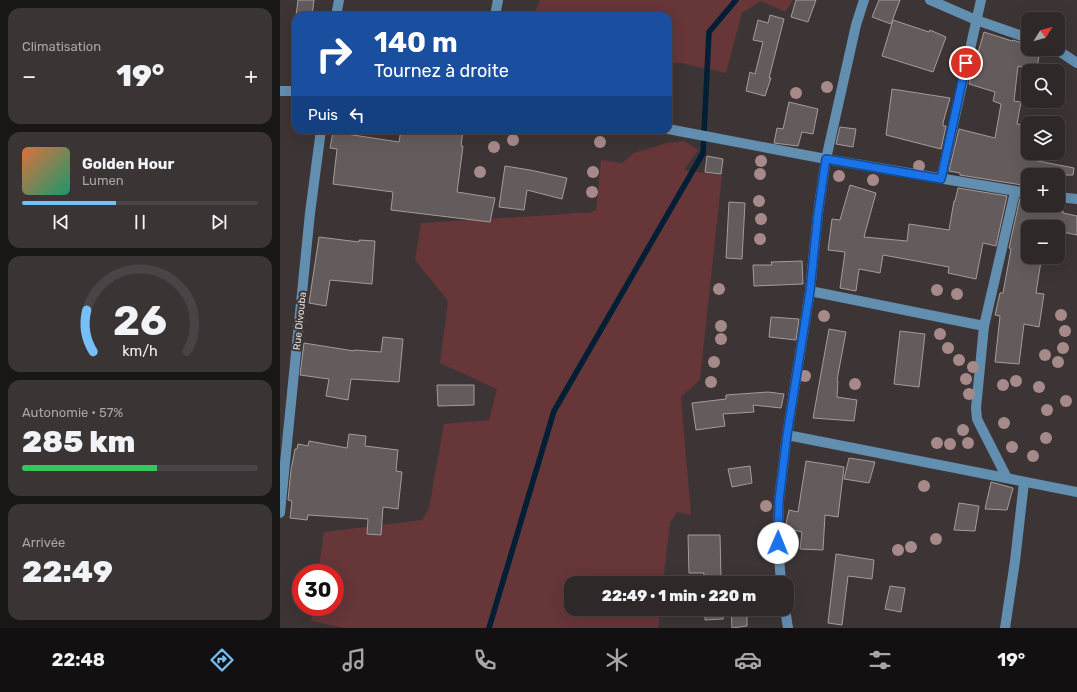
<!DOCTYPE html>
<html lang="fr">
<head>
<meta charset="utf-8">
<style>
  :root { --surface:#2e2828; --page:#3a3434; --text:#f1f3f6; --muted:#a7a6a8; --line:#494445; --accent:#75c0f6 }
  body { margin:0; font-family:Rubik,sans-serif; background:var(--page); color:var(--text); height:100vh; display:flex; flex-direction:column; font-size:15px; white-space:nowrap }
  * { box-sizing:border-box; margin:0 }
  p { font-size:13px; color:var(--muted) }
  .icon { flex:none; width:22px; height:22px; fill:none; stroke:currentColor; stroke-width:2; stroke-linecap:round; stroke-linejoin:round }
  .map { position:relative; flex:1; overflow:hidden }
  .sheet { display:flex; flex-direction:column; gap:8px; padding:8px; background:#191616; width:280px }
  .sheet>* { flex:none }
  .top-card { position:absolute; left:12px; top:12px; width:380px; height:122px; border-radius:12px; box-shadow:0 4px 16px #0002,0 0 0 1px var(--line); background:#1a4fa0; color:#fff; overflow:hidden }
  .needle { width:26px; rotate:53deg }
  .buttons { position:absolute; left:741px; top:12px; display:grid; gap:8px }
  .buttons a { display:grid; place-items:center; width:44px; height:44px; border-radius:8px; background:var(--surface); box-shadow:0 4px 16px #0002,0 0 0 1px var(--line); font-size:20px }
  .speed { position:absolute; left:12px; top:564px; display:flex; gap:8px; font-size:20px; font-weight:700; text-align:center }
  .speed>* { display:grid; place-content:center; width:52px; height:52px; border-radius:50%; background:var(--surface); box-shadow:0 4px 16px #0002,0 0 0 1px var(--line); line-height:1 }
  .speed .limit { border:6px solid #d22; background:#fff; color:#111 }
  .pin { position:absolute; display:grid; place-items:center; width:34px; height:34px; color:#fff; margin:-17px; border:2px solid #fff; border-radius:50%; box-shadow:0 1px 4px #0007 }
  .me { position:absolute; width:44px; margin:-22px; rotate:1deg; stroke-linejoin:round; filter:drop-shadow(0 0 3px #0008) }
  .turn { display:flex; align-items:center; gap:14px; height:84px; padding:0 16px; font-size:18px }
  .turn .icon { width:52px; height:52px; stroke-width:2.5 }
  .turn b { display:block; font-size:28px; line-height:34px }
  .then { display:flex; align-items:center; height:38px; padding:0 16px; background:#0003; gap:8px; font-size:15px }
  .big { font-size:30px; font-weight:800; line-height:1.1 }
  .sheet .tile { flex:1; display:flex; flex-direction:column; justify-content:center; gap:6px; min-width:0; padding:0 14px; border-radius:12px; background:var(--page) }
  .sheet .dial { align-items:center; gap:0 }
  .dial svg { height:104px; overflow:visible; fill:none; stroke:var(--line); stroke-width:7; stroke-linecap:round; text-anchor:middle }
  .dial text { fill:var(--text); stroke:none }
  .song { display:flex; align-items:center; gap:12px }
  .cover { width:48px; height:48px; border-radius:6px; background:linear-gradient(135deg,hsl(20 70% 55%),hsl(160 70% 35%)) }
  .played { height:4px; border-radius:2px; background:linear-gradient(90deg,var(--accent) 40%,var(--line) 40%) }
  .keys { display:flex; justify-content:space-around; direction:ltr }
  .heat { display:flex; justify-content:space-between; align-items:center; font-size:22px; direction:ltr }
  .charge { height:6px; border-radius:3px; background:linear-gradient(90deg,#34c759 57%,var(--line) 0) }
  .trip { position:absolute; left:284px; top:576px; width:230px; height:40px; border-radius:12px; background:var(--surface); box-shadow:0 4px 16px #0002,0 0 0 1px var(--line); font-weight:800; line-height:40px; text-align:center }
  .tab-bar { display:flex; height:64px; justify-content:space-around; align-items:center; background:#121010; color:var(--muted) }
  .tab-bar .icon { width:28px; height:28px }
  .tab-bar .current { color:var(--accent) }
  .tab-bar b { font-size:18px; color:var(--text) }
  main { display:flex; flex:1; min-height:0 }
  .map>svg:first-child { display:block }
  .green { fill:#663639 }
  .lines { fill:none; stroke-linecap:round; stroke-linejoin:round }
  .stream { stroke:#001f35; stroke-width:5.5 }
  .building { fill:#645c5c; stroke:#a49b9b }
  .minor { stroke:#628fb0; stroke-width:10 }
  .tree { fill:#a68a8a }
  .route-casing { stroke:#114b97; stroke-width:10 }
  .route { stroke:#1a73e8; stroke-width:7 }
  .labels { text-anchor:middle; stroke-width:4; stroke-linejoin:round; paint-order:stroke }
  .street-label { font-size:10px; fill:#e5e0e0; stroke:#3d3535 }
</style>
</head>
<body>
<main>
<section class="sheet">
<div class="tile"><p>Climatisation</p>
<div class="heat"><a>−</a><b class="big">19°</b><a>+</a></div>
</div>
<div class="tile">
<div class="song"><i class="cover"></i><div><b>Golden Hour</b><p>Lumen</p></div></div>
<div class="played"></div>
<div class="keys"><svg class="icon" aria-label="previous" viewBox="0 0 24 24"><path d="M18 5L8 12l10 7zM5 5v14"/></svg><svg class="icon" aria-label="pause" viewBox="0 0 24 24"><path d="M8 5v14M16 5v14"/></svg><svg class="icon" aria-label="next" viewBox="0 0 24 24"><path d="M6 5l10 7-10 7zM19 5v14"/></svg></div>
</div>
<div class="tile dial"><svg viewBox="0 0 100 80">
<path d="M14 69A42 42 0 1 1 86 69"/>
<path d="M14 69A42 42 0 0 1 9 37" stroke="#75c0f6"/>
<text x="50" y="56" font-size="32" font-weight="700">26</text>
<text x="50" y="72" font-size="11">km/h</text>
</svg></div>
<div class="tile"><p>Autonomie · 57%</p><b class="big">285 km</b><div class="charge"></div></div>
<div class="tile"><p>Arrivée</p><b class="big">22:49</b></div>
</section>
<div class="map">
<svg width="797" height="628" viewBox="0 0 797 628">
  <rect width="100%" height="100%" fill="#3d3535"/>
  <g class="green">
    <path d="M260,0H513L505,12L481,1L462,13L446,73L401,63L388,62V16H242L254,14Z"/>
    <path d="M404,141L418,150L404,170L442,175L420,380L401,397L411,515L397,512L390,523L383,583H291V609H381L378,628H64L31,621L33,607H55V573H38L44,532L142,520L149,508L164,424L209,420L217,389L160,363L168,301L135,260L141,223L288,214L290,213H309L316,210L321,160L342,163L354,153L387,143Z"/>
  </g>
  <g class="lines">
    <path class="stream" d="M209,628L274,411L423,153L429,32L456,0"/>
  </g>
  <g class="building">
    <path d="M18,0H34L32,16H16Z"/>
    <path d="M516,0H536L528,22L511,17Z"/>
    <path d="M599,0H620L611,24L592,17Z"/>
    <path d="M490,15L504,19L489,78H491L485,96L466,91L470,72L475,74L483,42L473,40L478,20L488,23Z"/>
    <path d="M613,20L649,32L650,30L666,37L653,72L602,56Z"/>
    <path d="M704,32L732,41L733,40L742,43L748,46V49L760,52L756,71L738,66L734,101L741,102L737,124L748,126V159L794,168L793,175H748V186L680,175V173L669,171L679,129L715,138L721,104L713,101L715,92L689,84Z"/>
    <path d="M612,89L670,98L663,123V126H666L661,149L606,135Z"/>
    <path d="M509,102L538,109L533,134L522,132L518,146L494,143L497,128L503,129Z"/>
    <path d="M560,127L576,129L573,147L556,144Z"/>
    <path d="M121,130H183L181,146H183L177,192L215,198L210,222L111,210L113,192L53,184L57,149L50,148L53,132L119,142Z"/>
    <path d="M427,156L443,159L441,174L425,172Z"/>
    <path d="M225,166L250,170L287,178L282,199L247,190L244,210L219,207Z"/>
    <path d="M570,185L596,193L584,237L627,241L629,224L669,230L674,201H675L678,188L727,196L716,246L703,243L696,279L668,273L669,267L603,255L600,273L579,269L576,291L560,288L565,252L548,250L552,219L560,220Z"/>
    <path d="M740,198L748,199V205L783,211V213L797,216V235L778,231V227H748V259L761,261L756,293L764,294L759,327L744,324L739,364L715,362L720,316L715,315L720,293H723L731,249L729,248Z"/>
    <path d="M449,202L465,203L462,259L446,258Z"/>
    <path d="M39,237L79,242V240L95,241L92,284L50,280L46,306L29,303Z"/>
    <path d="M522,261L523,284L474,286L473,265H492L491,262Z"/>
    <path d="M491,317L519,319L516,340L489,337Z"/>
    <path d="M549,329L566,332L557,380L558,381L557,397L577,400L574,421L533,418Z"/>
    <path d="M620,331L645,334L639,387L614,384Z"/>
    <path d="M103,337L123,339L119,382L71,379L68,400L46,396L49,379L20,375L24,343L74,351V350L101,352Z"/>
    <path d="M157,385H194V405L158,406Z"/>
    <path d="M488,392L504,394L501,408L473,405L474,412L443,414L445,426L416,430L412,403L446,399V395Z"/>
    <path d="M69,434L86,436L85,446L118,450L116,471L122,472L118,509L103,507L101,535L87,534L88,519L28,515L27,520L10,518L12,501L8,500L11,470L15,449H17L18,444L28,446L29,441L67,448Z"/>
    <path d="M569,458L595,462L589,483L564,479Z"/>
    <path d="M526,461L564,467L558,517L545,515L543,550L520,549L522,532L505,528L509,510L518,512Z"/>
    <path d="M470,466L472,483L452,487L448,469Z"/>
    <path d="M711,482L733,488L727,510L705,509Z"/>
    <path d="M679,503L699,506L695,531L674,530Z"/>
    <path d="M408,535H440L441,578H445V583H423L424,573H409Z"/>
    <path d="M556,554L594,560L592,579L568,576L562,625L548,623Z"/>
    <path d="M610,586L625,588L621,612L605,609Z"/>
    <path d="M425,609H444L443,619L425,620Z"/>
    <path d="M451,609H467V626L452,628Z"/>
  </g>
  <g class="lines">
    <g class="minor">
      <path d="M650,0L696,20L748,38"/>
      <path d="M56,16L59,0"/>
      <path d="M215,16L218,0"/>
      <path d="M776,49L797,63"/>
      <path d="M0,91H16"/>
      <path d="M388,129L546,159L748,193"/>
      <path d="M661,179L701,0"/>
      <path d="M778,197L797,199"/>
      <path d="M530,291L704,326"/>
      <path d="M507,435L797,492"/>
      <path d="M727,478L697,419L696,408L704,326L735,192"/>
      <path d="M0,513L30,213L41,130"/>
      <path d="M501,583L498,543L499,500L507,435L530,291L538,213L546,159L576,25L584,0"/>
      <path d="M505,609L508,628"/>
      <path d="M725,628L735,561L744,482"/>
    </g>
  </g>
  <g class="tree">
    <circle cx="547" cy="87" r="6"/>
    <circle cx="516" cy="93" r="6"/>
    <circle cx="233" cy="140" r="6"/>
    <circle cx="320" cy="142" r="6"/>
    <circle cx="214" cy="147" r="6"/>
    <circle cx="481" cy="161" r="6"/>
    <circle cx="639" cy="166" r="6"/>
    <circle cx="200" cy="172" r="6"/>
    <circle cx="313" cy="172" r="6"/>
    <circle cx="480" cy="174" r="6"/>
    <circle cx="559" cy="176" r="6"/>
    <circle cx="593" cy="180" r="6"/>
    <circle cx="312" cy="192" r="6"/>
    <circle cx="479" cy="201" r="6"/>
    <circle cx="481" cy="219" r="6"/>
    <circle cx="480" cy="239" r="6"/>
    <circle cx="439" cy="289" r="6"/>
    <circle cx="657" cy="290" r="6"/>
    <circle cx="677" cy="294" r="6"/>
    <circle cx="781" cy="315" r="6"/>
    <circle cx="544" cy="316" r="6"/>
    <circle cx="441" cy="326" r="6"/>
    <circle cx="785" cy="331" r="6"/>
    <circle cx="660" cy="334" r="6"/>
    <circle cx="441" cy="339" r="6"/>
    <circle cx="668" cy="348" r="6"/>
    <circle cx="783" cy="348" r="6"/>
    <circle cx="765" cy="355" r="6"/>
    <circle cx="679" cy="360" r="6"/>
    <circle cx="434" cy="362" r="6"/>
    <circle cx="778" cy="362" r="6"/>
    <circle cx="693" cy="367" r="6"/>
    <circle cx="525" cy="376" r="6"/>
    <circle cx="686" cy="379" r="6"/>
    <circle cx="736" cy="381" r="6"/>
    <circle cx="431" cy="382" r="6"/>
    <circle cx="575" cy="384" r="6"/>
    <circle cx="723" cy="385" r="6"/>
    <circle cx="759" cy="387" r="6"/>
    <circle cx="689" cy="394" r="6"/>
    <circle cx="786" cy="401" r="6"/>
    <circle cx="767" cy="410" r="6"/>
    <circle cx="724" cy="423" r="6"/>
    <circle cx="683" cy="430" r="6"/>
    <circle cx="766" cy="438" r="6"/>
    <circle cx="657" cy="443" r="6"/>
    <circle cx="688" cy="443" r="6"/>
    <circle cx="670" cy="444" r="6"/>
    <circle cx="732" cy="447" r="6"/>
    <circle cx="753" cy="456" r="6"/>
    <circle cx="644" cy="486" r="6"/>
    <circle cx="486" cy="506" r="6"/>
    <circle cx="656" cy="539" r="6"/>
    <circle cx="631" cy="547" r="6"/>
    <circle cx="618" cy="550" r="6"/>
  </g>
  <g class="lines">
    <defs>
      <path id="route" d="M498,543L499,500L507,435L530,291L538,213L546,159L661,179L686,63"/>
    </defs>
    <use href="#route" class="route-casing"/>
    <use href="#route" class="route"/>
  </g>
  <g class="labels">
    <g class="street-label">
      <text transform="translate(19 321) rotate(-84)" y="4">Rue Divouba</text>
    </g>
  </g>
</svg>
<div class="buttons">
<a><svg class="needle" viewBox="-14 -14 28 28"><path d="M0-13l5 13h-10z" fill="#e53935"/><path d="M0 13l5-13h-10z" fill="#a7a6a8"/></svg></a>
<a><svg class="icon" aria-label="search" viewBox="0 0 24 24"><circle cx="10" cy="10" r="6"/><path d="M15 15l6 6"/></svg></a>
<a><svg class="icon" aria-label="layers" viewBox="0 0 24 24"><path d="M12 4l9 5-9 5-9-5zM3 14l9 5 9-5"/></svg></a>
<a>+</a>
<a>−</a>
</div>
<div class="speed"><div class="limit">30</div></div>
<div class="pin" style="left:686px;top:63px;background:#d93025"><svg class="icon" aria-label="arrive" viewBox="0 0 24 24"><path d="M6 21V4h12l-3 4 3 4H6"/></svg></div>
<svg class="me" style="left:498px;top:543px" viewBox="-20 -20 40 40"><circle r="19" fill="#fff"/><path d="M0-13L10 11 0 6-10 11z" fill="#1a73e8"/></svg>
<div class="trip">22:49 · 1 min · 220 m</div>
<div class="top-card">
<div class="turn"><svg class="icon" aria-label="right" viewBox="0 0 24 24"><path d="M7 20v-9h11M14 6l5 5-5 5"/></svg><div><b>140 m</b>Tournez à droite</div></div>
<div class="then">Puis<svg class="icon" aria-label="left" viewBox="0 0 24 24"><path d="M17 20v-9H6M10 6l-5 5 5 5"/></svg></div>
</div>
</div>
</main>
<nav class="tab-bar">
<b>22:48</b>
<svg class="icon current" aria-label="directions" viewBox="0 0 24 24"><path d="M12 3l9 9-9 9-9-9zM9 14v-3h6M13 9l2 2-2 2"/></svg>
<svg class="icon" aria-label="music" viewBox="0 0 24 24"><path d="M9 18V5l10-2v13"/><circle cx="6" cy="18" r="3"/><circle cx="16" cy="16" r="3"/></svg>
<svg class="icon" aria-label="phone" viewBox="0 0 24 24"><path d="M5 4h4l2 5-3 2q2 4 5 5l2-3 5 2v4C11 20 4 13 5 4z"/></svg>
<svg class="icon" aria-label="climate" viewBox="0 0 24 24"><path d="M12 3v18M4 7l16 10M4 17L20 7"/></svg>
<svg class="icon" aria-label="car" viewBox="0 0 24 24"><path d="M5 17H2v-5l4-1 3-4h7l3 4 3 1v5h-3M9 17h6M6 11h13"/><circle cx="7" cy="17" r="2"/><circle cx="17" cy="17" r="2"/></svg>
<svg class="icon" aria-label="filters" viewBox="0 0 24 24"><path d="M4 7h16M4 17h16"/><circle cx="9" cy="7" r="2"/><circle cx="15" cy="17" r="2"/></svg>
<b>19°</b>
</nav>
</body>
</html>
